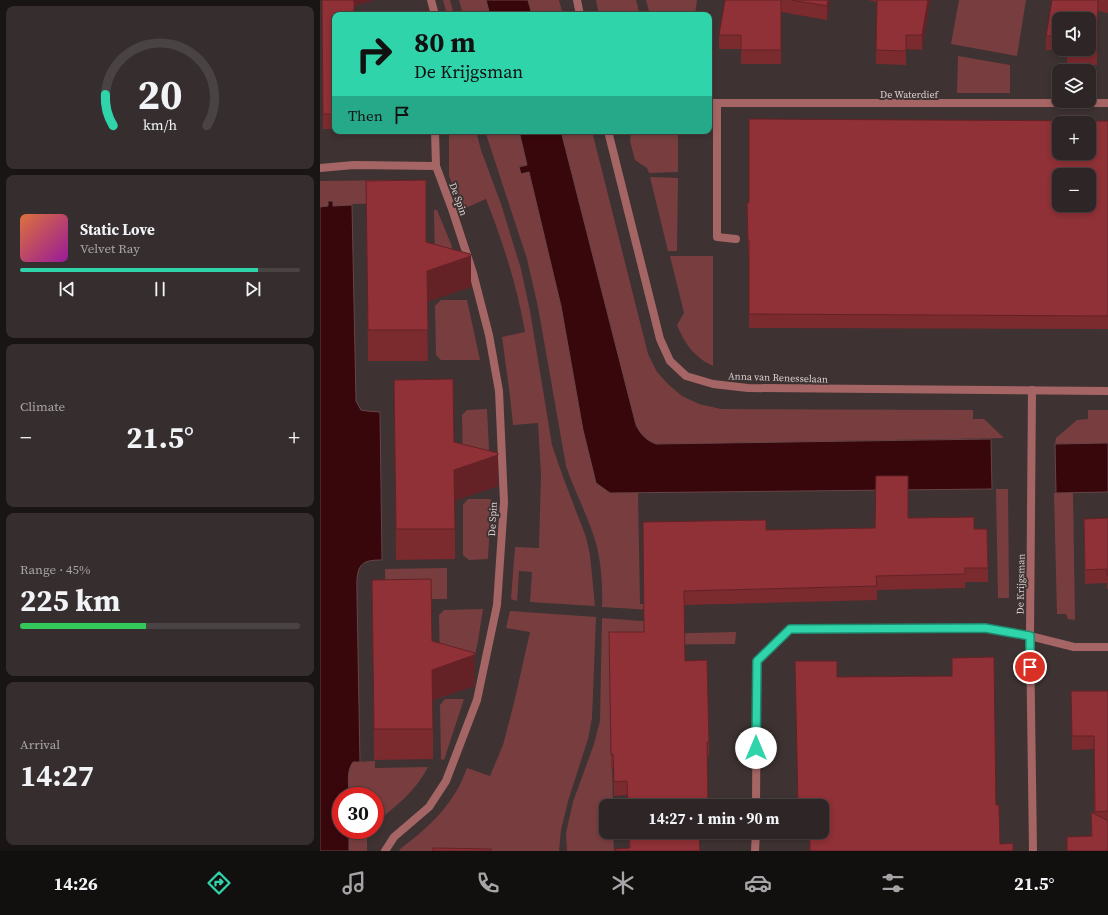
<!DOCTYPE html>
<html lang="en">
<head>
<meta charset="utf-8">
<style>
  :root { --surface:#2e2626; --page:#362e2e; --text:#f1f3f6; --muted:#a7a5a7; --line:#494343; --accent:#2fd4aa }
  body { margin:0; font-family:"Source Serif 4",serif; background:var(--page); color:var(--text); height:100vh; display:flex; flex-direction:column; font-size:15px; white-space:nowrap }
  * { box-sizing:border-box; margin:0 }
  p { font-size:13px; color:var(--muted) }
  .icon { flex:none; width:22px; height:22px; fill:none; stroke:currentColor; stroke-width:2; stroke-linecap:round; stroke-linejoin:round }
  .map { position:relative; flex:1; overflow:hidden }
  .side { display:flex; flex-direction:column; gap:6px; padding:6px; background:#191515; width:320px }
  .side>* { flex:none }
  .banner { position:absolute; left:12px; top:12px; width:380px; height:122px; border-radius:8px; box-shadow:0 2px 6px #0003,0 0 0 1px var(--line); background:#2fd4aa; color:#111; overflow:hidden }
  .controls { position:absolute; left:732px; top:12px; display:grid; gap:8px }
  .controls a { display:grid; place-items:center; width:44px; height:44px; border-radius:8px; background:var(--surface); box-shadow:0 2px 6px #0003,0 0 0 1px var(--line); font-size:20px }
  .speed { position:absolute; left:12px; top:787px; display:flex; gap:8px; font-size:20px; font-weight:700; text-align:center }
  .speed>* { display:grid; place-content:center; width:52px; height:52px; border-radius:50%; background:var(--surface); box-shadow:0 2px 6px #0003,0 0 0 1px var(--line); line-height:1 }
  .speed .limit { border:6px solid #d22; background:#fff; color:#111 }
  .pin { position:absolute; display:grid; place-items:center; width:34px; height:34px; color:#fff; margin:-17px; border:2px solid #fff; border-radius:50%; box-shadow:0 1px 4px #0007 }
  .me { position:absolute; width:44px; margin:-22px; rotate:0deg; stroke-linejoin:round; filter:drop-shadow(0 0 3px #0008) }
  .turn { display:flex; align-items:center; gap:14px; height:84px; padding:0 16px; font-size:18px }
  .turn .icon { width:52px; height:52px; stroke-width:2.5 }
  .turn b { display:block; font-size:28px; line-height:34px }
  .then { display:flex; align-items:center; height:38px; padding:0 16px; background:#0003; gap:8px; font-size:15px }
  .big { font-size:30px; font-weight:700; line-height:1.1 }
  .side .card { flex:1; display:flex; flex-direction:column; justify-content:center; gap:6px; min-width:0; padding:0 14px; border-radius:8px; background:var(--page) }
  .side .dial { align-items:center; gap:0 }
  .dial svg { height:104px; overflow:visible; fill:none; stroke:var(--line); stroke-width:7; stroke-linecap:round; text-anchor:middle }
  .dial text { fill:var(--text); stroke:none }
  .song { display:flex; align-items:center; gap:12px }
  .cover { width:48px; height:48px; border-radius:6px; background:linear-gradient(135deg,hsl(20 70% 55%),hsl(300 70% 35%)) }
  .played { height:4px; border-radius:2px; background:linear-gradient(90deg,var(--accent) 85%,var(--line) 85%) }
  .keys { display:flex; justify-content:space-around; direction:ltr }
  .heat { display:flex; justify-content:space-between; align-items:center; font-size:22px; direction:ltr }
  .charge { height:6px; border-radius:3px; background:linear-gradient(90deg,#34c759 45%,var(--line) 0) }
  .trip { position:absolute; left:279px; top:799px; width:230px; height:40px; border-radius:8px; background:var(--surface); box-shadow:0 2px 6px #0003,0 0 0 1px var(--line); font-weight:700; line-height:40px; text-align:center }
  .tabs { display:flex; height:64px; justify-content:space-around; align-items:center; background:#120f0f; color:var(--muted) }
  .tabs .icon { width:28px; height:28px }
  .tabs .selected { color:var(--accent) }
  .tabs b { font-size:18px; color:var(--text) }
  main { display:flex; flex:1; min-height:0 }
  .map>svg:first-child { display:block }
  .green { fill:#783e3f }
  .water { fill:#38070c; stroke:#684447 }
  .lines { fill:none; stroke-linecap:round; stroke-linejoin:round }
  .service { stroke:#a66565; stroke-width:8 }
  .minor { stroke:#a66565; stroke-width:8 }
  .tertiary { stroke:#a66565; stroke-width:8 }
  .wall { fill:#7b2a2e; fill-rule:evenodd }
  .shaded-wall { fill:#642226 }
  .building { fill:#8f3136; stroke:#642226; fill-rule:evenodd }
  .route-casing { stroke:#1f8a6e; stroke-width:10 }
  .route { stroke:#2fd4aa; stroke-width:7 }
  .labels { text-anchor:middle; stroke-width:4; stroke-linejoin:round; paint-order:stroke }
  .street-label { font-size:10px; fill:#d9d1d0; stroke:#3e3232 }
</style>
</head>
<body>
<main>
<section class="side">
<div class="card dial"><svg viewBox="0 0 100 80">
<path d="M14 69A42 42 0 1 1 86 69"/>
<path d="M14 69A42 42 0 0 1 8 45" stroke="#2fd4aa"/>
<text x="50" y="56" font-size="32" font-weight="700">20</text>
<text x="50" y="72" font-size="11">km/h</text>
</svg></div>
<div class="card">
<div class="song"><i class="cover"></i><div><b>Static Love</b><p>Velvet Ray</p></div></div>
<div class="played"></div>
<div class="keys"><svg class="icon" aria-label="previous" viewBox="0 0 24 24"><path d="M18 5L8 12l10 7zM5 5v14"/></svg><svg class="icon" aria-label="pause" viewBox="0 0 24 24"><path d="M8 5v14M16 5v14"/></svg><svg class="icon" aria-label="next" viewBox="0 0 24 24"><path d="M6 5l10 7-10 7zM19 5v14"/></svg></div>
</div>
<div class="card"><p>Climate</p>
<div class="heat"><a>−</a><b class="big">21.5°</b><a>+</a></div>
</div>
<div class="card"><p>Range · 45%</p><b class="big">225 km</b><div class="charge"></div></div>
<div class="card"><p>Arrival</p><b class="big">14:27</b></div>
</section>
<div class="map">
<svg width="788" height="851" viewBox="0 0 788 851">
  <rect width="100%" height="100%" fill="#3e3232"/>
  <g class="green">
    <path d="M123,0H130L134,15H127Z"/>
    <path d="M139,0H166L170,15H143Z"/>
    <path d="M208,0H239L243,15H212Z"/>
    <path d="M276,0H316L320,15H279Z"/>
    <path d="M326,0H377L375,15H330Z"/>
    <path d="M639,0H706L697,56L631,44Z"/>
    <path d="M638,56L690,65V93H637Z"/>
    <path d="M129,131H156L161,150L181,204L201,269L210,311L232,445L243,477L266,537L270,555L275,606L210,602L212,572L199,571L197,601L191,599L195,547L219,548L221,474L218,423L193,425L190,396L182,337L205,332C197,285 183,243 166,199L143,209L129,176Z"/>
    <path d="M165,131H199L207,165L199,166L209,172L241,306L263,430L290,493H318L320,604H332V610L282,607C283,586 281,556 274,537C266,512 254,490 246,466L218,307L207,259Z"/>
    <path d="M241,131H272L328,354L337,372L349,385L362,396L379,404L401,409L653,410V419H664L684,438L336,444C326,440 321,435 316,425Z"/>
    <path d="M311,131H358V172L329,173L327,168L315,160L310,141Z"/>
    <path d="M330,177L358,178L357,251H348Z"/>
    <path d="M75,180L76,203L32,204V205L13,206L8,201V206L0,207V181Z"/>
    <path d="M114,210H117L131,244L139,271L115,265Z"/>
    <path d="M350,256H393V366C374,357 365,344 357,325L364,313Z"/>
    <path d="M121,300H147L160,360H121L116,355L115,306Z"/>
    <path d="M167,409L170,470L143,465L142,415L147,410Z"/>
    <path d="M768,410H788V443L735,444L736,438L757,420L768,419Z"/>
    <path d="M676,489H688L689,598H678Z"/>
    <path d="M734,493H753L755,620L748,619L746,614H737Z"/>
    <path d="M148,499H171L168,559L149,560L143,555V505Z"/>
    <path d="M127,568V599H66L65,569Z"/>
    <path d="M163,609L158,641L152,669L120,664L119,615L124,610Z"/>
    <path d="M190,611L276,617L272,718L268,739L248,801L241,830L239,851H80L79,850C102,832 122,816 137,790C141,784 144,775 147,768L170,776L183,745L194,703L210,632L186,628Z"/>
    <path d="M282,618L334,622V634L416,632L415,644L289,645L293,806H286V832H293L294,851H247L246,833L253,802L274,744L280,721Z"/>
    <path d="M125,699H144L124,760L121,759L120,705Z"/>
    <path d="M55,761V768L108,767C96,791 76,806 55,823V796H29C29,785 26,771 33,762Z"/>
    <rect x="29" y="830" width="18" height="21"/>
  </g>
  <g class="water">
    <path d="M166,0H208L212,15H170Z"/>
    <path d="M199,131H241L316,425C321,435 326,440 336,444L671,439L672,489L290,493L276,483L263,430L241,306L209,172L201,174L199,167L207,165Z"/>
    <path d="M8,201H13V206L32,205L36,401L41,410L47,411L60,412L62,560C57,560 51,560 46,562C35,566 37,584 37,594L40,762H33C26,771 29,785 29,796H21V830H29V851H0V207L8,206Z"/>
    <path d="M788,443V492L736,493L735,444Z"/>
  </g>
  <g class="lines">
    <path class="service" d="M397,104V237L416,239"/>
    <g class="minor">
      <path d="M111,0L115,15"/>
      <path d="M389,103H788"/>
      <path d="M0,168L34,165L116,166"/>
      <path d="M712,390L710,636L713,851"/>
      <path d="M436,806L437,661L470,629L665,628L710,636L754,647H788"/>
      <path d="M65,851L74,837L109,807L126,781L157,700L177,605L184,502L179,391L169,335L153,273L132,209L116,166L115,131"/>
      <path d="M435,851L436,832"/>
    </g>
    <g class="tertiary">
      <path d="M257,0L260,15"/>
      <path d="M288,131L340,339L350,361L366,376L393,384L428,388L788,391"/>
    </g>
  </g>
  <g class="wall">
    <path d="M2,0H54L34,6L15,15V129H3Z"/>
    <path d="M405,0H510L507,20L461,12V64H421V49H399V35Z"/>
    <path d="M548,0H610L602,50L586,49V65L556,64L557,2Z"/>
    <path d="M732,0H788V13L778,11L777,65H747V50H726V36ZM739,19L769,49H739Z"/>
    <path d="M788,121V329L429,328V254H428L427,203Z"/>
    <path d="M46,181L106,242L151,287L107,301L108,361H48Z"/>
    <path d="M74,380L178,486L135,500V559L76,560Z"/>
    <path d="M588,518L654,529L668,568V582H645V588L557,590V600L364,605L365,661L389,742V756H387L388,806H307V795L294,796L293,768H291L289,645L324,632L323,522L446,530L555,528Z"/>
    <path d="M788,518V589H787V583L765,584L764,519Z"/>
    <path d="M52,580L112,641L155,684L154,686L113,700V759L54,760Z"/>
    <path d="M632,658L676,805L680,844L693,851H490L489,838H479L478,832H502V806H478L475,661L517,677L632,676Z"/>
    <path d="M751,691H788V851H747V837L771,836V812L774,814V749L752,750Z"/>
    <path d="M308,832H389V838H379L309,848Z"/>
  </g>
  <g class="shaded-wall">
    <path d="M34,0H54L34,6V15Z"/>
    <path d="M508,0H510L507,20V6Z"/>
    <path d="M608,0H610L602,50V35Z"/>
    <path d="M151,256V287L107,302V271Z"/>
    <path d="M178,455V486L134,501V470Z"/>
    <path d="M155,653L154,686L112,700V670Z"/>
  </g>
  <g class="building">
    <path d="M2,0H34V15H15V114H3Z"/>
    <path d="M405,0H461V50H421V35H399Z"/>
    <path d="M471,0H508L507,6Z"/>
    <path d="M557,0H608L602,35H586V51L556,50Z"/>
    <path d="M732,0H778L777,51H747V49H769V19H739V36H726Z"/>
    <path d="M429,119L788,121V316L429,314V240H428L427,203H429ZM739,123H769V153H739ZM739,175H769V205H739Z"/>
    <path d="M106,180V242L150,254L151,256L107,271L108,330H48L46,181Z"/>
    <path d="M133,379L134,442L178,453V455L134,470L135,529H76L74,380Z"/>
    <path d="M556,476H588V518L654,517V529H667L668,568H645V574L556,576L557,586L364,591L365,661L387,660L389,742H387L388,806H308L307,781L294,782L293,754H291L289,632H324L323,522L446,520V530L555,528Z"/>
    <path d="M788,518V575H787V569L765,570L764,519Z"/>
    <path d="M111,579L112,641L155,653L154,655L112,670L113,729H54L52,580Z"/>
    <path d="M674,657L676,805H679L680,844L693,843V851H490V832H502V806H478L475,661H517V677L632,676V658Z"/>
    <path d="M751,691H788V811L775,812L774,736H752Z"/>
    <path d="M771,812L788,821V851H747V837L772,836Z"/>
    <path d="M309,832H379L380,851H295V849L310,848Z"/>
    <path d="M113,848L171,849V851H113Z"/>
  </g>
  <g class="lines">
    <defs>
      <path id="route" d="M436,748L437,661L470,629L665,628L710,636V667"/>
    </defs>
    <use href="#route" class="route-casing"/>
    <use href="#route" class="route"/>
  </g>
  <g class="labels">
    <g class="street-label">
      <text x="589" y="98">De Waterdief</text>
      <text transform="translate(139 199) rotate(70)" y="4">De Spin</text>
      <text transform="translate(458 377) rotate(2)" y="4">Anna van Renesselaan</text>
      <text transform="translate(172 519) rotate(-87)" y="4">De Spin</text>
      <text transform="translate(700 584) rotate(-89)" y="4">De Krijgsman</text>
    </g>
  </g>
</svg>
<div class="controls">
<a><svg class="icon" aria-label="sound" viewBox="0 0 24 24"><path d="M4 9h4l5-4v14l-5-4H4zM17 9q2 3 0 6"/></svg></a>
<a><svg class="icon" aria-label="layers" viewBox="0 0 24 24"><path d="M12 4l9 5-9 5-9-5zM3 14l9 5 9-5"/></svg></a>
<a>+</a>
<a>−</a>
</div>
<div class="speed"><div class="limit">30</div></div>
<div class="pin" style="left:710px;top:667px;background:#d93025"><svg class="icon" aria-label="arrive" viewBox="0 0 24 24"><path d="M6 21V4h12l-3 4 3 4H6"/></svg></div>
<svg class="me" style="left:436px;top:748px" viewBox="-20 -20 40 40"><circle r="19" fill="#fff"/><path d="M0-13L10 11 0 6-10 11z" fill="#2fd4aa"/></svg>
<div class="trip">14:27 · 1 min · 90 m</div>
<div class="banner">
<div class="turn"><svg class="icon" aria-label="right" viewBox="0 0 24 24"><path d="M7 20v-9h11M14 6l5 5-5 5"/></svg><div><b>80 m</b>De Krijgsman</div></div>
<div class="then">Then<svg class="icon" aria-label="arrive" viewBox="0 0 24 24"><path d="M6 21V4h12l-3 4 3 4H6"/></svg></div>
</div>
</div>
</main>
<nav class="tabs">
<b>14:26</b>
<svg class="icon selected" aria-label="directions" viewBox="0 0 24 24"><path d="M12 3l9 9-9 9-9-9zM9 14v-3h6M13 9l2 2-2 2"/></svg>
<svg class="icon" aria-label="music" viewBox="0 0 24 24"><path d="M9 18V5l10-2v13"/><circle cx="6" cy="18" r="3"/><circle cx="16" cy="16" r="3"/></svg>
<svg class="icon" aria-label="phone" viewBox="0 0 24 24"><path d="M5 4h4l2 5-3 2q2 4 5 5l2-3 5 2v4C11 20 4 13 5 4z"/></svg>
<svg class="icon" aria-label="climate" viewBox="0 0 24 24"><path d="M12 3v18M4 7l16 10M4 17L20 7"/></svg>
<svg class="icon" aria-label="car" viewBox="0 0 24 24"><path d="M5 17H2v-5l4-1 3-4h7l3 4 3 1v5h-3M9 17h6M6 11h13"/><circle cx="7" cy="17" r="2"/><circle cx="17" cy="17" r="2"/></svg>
<svg class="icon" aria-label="filters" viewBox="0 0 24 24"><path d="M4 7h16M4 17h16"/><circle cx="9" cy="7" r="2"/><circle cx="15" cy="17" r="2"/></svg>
<b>21.5°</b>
</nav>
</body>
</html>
